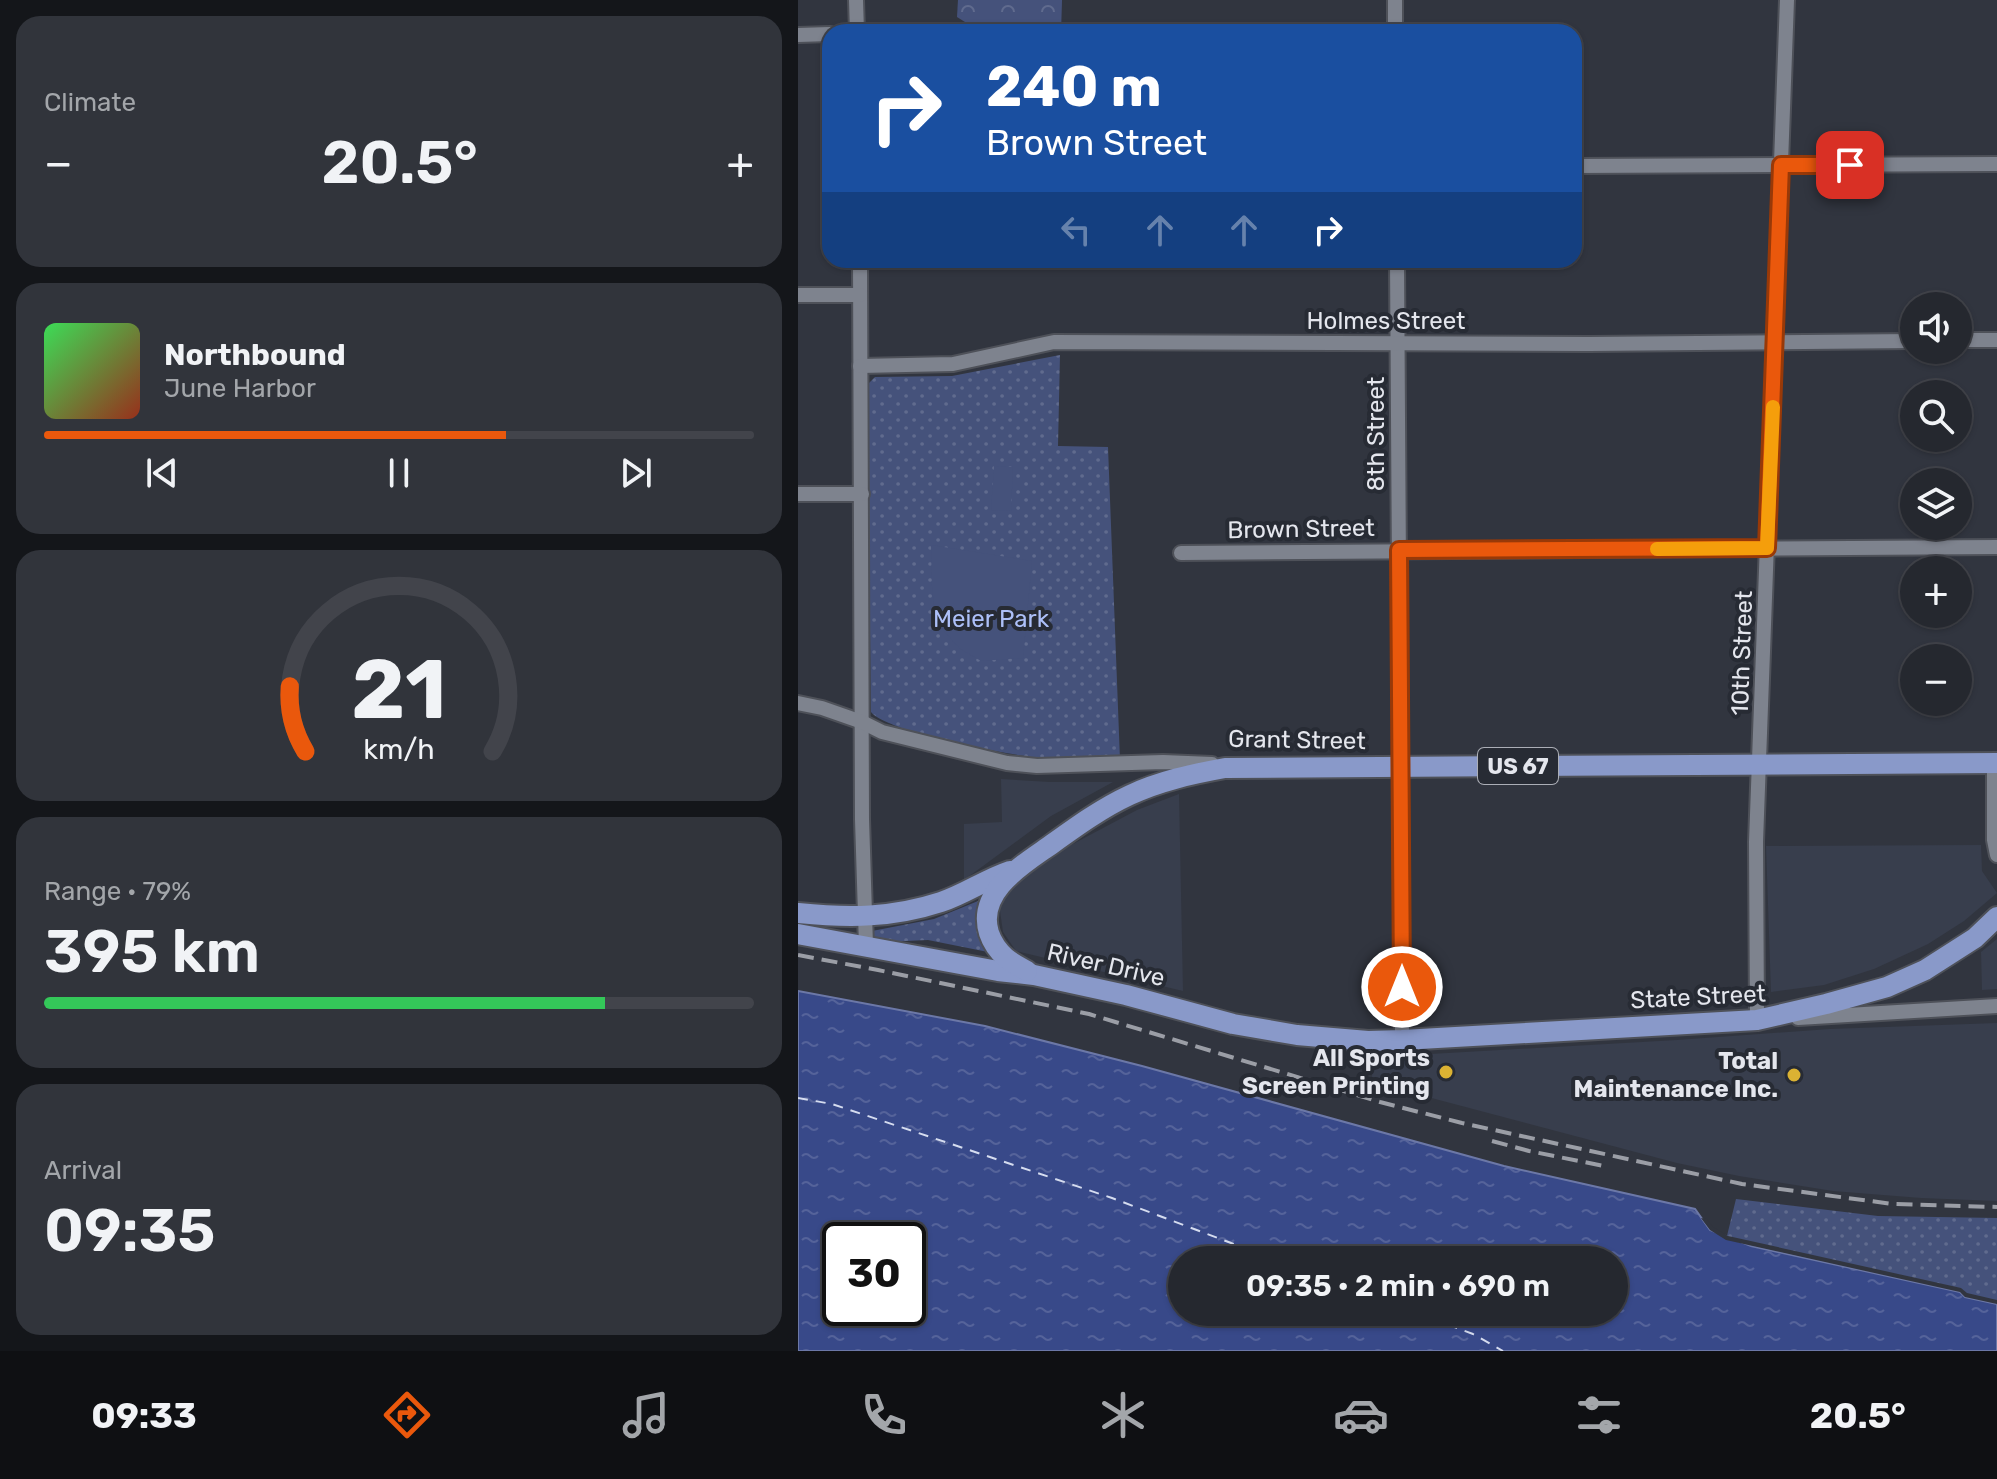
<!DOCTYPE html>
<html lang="en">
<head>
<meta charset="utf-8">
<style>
  :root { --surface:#25282f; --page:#31343b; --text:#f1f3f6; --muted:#a3a6aa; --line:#42444b; --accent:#ea580c }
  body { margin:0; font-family:Rubik,sans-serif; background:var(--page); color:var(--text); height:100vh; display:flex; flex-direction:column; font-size:30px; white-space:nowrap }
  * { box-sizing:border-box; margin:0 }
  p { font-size:26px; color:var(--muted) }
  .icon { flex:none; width:44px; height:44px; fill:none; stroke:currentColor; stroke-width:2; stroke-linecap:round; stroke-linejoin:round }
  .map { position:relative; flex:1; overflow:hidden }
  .panel { display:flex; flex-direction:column; gap:16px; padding:16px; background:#14161a; width:798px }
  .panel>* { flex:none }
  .guide { position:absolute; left:24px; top:24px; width:760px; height:244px; border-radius:24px; box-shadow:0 2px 6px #0004,0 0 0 2px var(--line); background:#1a4fa0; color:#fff; overflow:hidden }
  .controls { position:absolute; left:1102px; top:292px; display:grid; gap:16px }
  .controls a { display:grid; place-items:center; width:72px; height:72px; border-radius:50%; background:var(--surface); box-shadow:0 2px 6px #0004,0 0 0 2px var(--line); font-size:40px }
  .speed { position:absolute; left:24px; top:1222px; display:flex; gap:16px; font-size:40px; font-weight:700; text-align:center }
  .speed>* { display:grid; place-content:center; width:104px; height:104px; border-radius:50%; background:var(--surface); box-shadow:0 2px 6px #0004,0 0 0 2px var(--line); line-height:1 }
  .speed .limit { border:4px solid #111; border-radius:12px; background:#fff; color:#111 }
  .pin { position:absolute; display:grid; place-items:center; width:68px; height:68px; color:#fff; margin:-34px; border-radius:16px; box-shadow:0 4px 12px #0006 }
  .me { position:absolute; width:88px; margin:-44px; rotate:0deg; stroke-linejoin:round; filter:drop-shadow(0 0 6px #0008) }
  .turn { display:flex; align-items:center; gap:28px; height:168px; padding:0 32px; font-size:36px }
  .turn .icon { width:104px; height:104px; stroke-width:2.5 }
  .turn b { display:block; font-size:56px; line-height:68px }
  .lanes { display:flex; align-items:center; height:76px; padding:0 32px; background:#0003; justify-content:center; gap:40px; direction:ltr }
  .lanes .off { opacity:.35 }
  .big { font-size:60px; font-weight:600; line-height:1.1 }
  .panel .card { flex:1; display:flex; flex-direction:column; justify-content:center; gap:12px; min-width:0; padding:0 28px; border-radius:24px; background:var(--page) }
  .panel .dial { align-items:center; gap:0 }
  .dial svg { height:208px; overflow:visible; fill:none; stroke:var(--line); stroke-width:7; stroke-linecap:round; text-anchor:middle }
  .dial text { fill:var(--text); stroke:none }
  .song { display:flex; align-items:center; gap:24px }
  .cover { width:96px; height:96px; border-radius:12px; background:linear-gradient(135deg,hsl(130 70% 55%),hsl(10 70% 35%)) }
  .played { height:8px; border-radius:4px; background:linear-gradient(90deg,var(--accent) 65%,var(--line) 65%) }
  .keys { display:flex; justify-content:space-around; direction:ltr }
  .heat { display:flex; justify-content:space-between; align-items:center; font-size:44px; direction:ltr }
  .charge { height:12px; border-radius:6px; background:linear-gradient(90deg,#34c759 79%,var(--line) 0) }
  .trip { position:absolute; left:370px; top:1246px; width:460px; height:80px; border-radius:40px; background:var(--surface); box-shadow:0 2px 6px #0004,0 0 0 2px var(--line); font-weight:600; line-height:80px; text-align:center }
  .tabs { display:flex; height:128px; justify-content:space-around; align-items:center; background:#0f1013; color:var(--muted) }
  .tabs .icon { width:56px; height:56px }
  .tabs .current { color:var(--accent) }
  .tabs b { font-size:36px; color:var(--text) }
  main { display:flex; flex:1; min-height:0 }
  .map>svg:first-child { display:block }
  .built { fill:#383e4d }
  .green { fill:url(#green-dots) }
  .forest { fill:url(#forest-crowns) }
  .pitch { fill:#45527b }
  .water { fill:url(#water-ripples); stroke:#6c78a7; stroke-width:2; fill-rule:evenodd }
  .pier { fill:#31353f }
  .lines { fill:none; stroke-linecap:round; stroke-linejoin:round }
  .ferry { stroke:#d5dcef; stroke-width:2; stroke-dasharray:10 8; stroke-linecap:butt }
  .minor-casing { stroke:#4e5159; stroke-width:18 }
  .primary-casing { stroke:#4e5159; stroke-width:24 }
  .minor { stroke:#7e838e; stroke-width:14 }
  .primary { stroke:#8999c9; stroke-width:20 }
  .rail { stroke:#9b9ea6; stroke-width:4; stroke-dasharray:16 8; stroke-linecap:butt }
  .route-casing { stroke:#983908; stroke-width:20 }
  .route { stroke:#ea580c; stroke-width:14 }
  .slow { stroke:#f59e0b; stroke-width:14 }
  .poi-dot { fill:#dbb233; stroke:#272b34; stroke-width:3 }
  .labels { text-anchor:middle; stroke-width:8; stroke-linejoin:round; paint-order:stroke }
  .shield { fill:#272b34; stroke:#abaeb6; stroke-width:2 }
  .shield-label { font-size:22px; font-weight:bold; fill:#e4e6ed }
  .street-label { font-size:24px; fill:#e4e6ed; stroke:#272b34 }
  .park-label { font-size:24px; fill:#adc0f8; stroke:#272b34 }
  .poi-label { font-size:24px; font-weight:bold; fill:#e4e6ed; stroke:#272b34; text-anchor:end }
</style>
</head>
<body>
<main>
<section class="panel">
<div class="card"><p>Climate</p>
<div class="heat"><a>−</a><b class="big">20.5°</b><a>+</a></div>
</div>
<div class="card">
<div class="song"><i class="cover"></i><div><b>Northbound</b><p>June Harbor</p></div></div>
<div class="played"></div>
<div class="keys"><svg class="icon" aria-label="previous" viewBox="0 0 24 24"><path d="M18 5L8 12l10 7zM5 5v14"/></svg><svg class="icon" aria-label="pause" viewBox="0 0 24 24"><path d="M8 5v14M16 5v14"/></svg><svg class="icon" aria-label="next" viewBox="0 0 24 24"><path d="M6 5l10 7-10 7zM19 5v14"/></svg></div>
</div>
<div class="card dial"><svg viewBox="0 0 100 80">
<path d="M14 69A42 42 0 1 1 86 69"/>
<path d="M14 69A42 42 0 0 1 8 44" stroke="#ea580c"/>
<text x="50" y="56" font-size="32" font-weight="700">21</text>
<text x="50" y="72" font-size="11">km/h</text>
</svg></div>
<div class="card"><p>Range · 79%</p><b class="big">395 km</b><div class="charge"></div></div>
<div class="card"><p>Arrival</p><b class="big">09:35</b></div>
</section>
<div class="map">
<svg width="1199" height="1351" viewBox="0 0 1199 1351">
  <defs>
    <pattern id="green-dots" width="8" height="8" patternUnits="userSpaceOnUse" patternTransform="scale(2)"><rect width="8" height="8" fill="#45527b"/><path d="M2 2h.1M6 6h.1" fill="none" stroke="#606b8e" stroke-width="1.8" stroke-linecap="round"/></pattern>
    <pattern id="forest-crowns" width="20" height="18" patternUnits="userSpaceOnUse" patternTransform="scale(2)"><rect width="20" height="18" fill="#45527b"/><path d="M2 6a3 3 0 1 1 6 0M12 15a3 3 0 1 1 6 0" fill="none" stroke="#606b8e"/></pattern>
    <pattern id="water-ripples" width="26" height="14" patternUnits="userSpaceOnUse" patternTransform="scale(2)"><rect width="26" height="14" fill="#384989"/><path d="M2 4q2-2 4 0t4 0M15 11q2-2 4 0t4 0" fill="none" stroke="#55639a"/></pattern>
  </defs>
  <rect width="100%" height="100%" fill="#31353f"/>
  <g class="built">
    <path d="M203,779L252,782H315L253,816L166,880V824L204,822Z"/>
    <path d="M381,794L385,991L218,951L205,932L202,911L204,893L273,845L339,810Z"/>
    <path d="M1183,845L1184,871L1199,893L1166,921L1130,944L1076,969L1026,985L973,992L968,846Z"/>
    <path d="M1199,939V989L1184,990L1183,952Z"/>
    <path d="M1199,1023V1201L1123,1198L1035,1191L941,1176L879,1163L626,1096L574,1077L575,1053L615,1055L879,1040L1032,1029Z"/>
  </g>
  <g class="green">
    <path d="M262,355L260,446L310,447L322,760C302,760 281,761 261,760C229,759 89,733 73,712L69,385L77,377L154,376Z"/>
    <path d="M185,899L190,952L130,940L85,942L74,937V931L136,919Z"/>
    <path d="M938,1199L1080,1216L1199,1218V1304L1167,1297L1162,1292L928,1240Z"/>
  </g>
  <path class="forest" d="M160,0H264L263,32H183L159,17Z"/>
  <g class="pitch">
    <path d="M196,466L215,467L213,511L193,510Z"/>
    <path d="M133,545L234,561L225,658L183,661L161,648L138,622L134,587Z"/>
  </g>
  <path class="water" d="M0,991L187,1026L344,1066L706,1166L897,1209L912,1230L953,1246L1162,1292L1167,1297L1199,1304V1351H0ZM42,1240H110V1308H42ZM384,1260H816V1312H384Z"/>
  <path class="pier" d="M903,1218L909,1219L915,1227L930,1236L1163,1288L1169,1293L1199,1300V1304L1167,1297L1162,1292L928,1240L912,1230Z"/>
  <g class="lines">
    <g class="ferry">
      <path d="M0,1098L34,1104L314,1198L478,1260"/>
      <path d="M616,1312L675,1334L705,1351"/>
    </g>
    <defs>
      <g id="minor">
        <path d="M58,0L59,32"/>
        <path d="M597,0V32"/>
        <path d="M0,35L32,34"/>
        <path d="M776,166L1199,164"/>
        <path d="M62,260L64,819L68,946"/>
        <path d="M599,260L604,1040"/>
        <path d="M0,295H62"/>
        <path d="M1160,340H1199"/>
        <path d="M62,366L155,364L256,342L791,344L1116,341"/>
        <path d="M0,494H64"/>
        <path d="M383,553L1199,547"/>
        <path d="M0,703L24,708L64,722L84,732L209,763L239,766L365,762L414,764"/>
        <path d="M1196,763V840L1199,855"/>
        <path d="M1000,1018L1199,1006"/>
        <path d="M967,1019L959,1020L958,842L989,0"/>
      </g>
      <g id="primary">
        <path d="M0,913C51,918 94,918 143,902C167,894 188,879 212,871"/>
        <path d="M0,934L200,971L236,975L328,995L435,1024L499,1035L570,1041L604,1040L959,1020L1028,1004L1089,987L1127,970L1177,938L1199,917"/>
        <path d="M229,971C222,967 214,963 208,958C200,951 194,942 191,933C178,891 226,864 254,844C279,826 304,808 332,795C362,781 394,774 427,768L1199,763"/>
      </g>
    </defs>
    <use href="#minor" class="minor-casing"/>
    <use href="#primary" class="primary-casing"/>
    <use href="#minor" class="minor"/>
    <use href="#primary" class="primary"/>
    <g class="rail">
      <path d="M0,955L80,970L291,1014L582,1102L664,1123L944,1184L1095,1204L1199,1207"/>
      <path d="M694,1141L731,1151L811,1167"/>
    </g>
  </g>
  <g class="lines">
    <defs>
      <path id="route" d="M604,987L601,550L969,548L983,165H1052"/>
    </defs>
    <use href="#route" class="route-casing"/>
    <use href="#route" class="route"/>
    <path class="slow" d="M859,549L969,548L975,407"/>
  </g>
  <g class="poi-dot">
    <circle cx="648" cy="1072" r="8"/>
    <circle cx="996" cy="1075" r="8"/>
  </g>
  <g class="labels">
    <rect class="shield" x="680" y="748" width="80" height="36" rx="6"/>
    <g class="shield-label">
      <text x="720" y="774">US 67</text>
    </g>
    <g class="street-label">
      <text x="588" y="329">Holmes Street</text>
      <text transform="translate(578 434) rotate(-90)" y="8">8th Street</text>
      <text transform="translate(503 529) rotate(-1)" y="8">Brown Street</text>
      <text transform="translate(944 653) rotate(-88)" y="8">10th Street</text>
      <text transform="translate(499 740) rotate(1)" y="8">Grant Street</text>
      <text transform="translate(308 965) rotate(13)" y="8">River Drive</text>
      <text transform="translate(900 997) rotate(-3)" y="8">State Street</text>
    </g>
    <g class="park-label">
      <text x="193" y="627">Meier Park</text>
    </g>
    <g class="poi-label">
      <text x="632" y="1066">All Sports<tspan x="632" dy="28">Screen Printing</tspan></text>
      <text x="980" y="1069">Total<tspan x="980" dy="28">Maintenance Inc.</tspan></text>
    </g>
  </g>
</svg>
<div class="controls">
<a><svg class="icon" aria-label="sound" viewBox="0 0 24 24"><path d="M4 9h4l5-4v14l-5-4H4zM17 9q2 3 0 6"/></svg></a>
<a><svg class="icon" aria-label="search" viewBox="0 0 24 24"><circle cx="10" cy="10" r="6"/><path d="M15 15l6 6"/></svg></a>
<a><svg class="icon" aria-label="layers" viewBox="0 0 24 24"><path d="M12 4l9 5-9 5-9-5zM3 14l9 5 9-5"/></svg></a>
<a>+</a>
<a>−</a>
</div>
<div class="speed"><div class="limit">30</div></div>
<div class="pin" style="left:1052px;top:165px;background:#d93025"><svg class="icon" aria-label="arrive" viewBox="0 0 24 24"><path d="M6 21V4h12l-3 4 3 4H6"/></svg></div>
<svg class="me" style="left:604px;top:987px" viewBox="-20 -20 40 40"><circle r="17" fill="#ea580c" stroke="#fff" stroke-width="3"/><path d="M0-11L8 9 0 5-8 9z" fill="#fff"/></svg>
<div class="trip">09:35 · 2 min · 690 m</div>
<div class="guide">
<div class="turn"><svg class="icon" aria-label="right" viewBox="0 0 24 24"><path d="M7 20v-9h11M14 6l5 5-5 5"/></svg><div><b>240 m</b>Brown Street</div></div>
<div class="lanes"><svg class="icon off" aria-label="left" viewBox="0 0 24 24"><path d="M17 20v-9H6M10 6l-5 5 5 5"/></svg><svg class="icon off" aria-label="ahead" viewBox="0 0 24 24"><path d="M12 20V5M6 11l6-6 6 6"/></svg><svg class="icon off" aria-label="ahead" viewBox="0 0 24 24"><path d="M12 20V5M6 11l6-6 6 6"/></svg><svg class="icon" aria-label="right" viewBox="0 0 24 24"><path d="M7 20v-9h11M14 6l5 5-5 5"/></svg></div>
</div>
</div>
</main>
<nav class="tabs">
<b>09:33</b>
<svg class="icon current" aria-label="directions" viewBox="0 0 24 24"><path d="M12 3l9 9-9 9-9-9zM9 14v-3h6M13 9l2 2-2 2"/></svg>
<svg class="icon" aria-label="music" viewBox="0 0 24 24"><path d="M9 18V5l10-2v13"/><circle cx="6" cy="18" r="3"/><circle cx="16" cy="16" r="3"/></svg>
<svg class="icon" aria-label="phone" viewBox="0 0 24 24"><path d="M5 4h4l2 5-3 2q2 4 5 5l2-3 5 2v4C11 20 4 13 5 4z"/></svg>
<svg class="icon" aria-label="climate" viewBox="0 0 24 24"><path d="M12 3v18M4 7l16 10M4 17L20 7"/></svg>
<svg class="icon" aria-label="car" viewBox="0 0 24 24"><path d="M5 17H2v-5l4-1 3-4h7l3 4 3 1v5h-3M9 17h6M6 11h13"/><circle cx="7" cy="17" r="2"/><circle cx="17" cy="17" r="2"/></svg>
<svg class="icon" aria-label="filters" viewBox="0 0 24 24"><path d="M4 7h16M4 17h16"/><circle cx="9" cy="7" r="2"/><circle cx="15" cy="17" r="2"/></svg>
<b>20.5°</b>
</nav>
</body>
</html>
